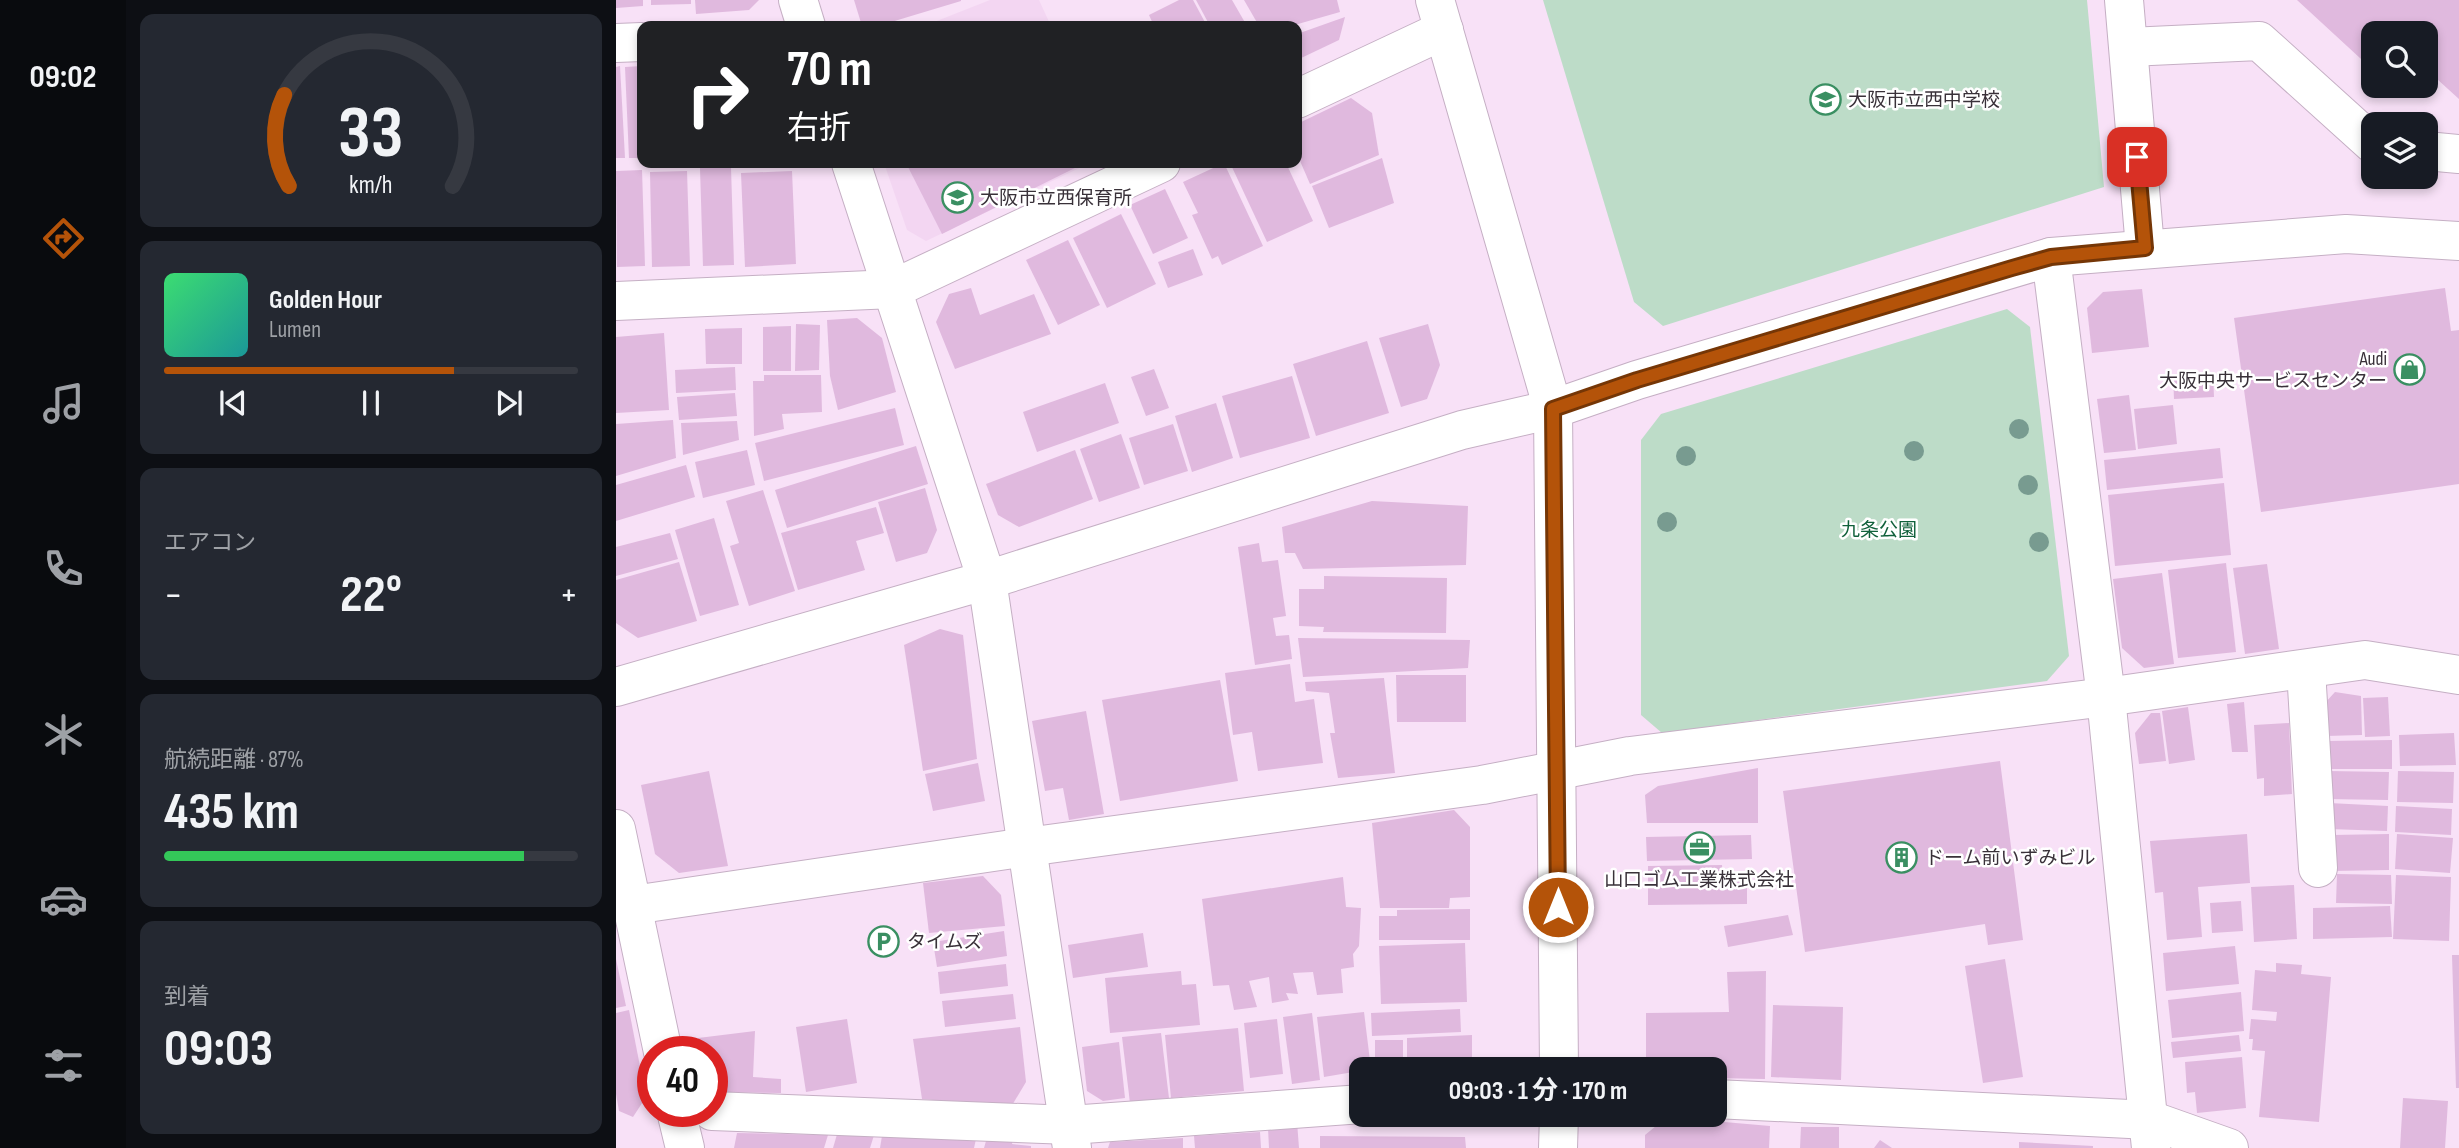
<!DOCTYPE html>
<html lang="ja">
<head>
<meta charset="utf-8">
<style>
  :root { --surface:#171b24; --page:#242831; --text:#f1f3f6; --muted:#9ea1a6; --line:#363941; --accent:#b45309 }
  body { margin:0; font-family:"Sofia Sans Condensed","Noto Sans JP",sans-serif; background:var(--page); color:var(--text); height:100vh; display:flex; flex-direction:column; font-size:26px; white-space:nowrap }
  * { box-sizing:border-box; margin:0 }
  p { font-size:23px; color:var(--muted) }
  .icon { flex:none; width:38px; height:38px; fill:none; stroke:currentColor; stroke-width:2; stroke-linecap:round; stroke-linejoin:round }
  .map { position:relative; flex:1; overflow:hidden }
  .panel { display:flex; flex-direction:column; gap:14px; padding:14px; background:#0d0f14; width:490px }
  .panel>* { flex:none }
  .banner { position:absolute; left:21px; top:21px; width:665px; height:147px; border-radius:14px; box-shadow:0 4px 10px #0003; background:#202124; color:#fff; overflow:hidden }
  .buttons { position:absolute; left:1745px; top:21px; display:grid; gap:14px }
  .buttons a { display:grid; place-items:center; width:77px; height:77px; border-radius:14px; background:var(--surface); box-shadow:0 4px 10px #0003; font-size:35px }
  .speed { position:absolute; left:21px; top:1036px; display:flex; gap:14px; font-size:35px; font-weight:700; text-align:center }
  .speed>* { display:grid; place-content:center; width:91px; height:91px; border-radius:50%; background:var(--surface); box-shadow:0 4px 10px #0003; line-height:1 }
  .speed .limit { border:10px solid #d22; background:#fff; color:#111 }
  .pin { position:absolute; display:grid; place-items:center; width:60px; height:60px; color:#fff; margin:-30px; border-radius:14px; box-shadow:0 4px 10px #0006 }
  .me { position:absolute; width:77px; margin:-38px; rotate:0deg; stroke-linejoin:round; filter:drop-shadow(0 0 5px #0008) }
  .turn { display:flex; align-items:center; gap:24px; height:147px; padding:0 35px; font-size:32px }
  .turn .icon { width:91px; height:91px; stroke-width:2.5 }
  .turn b { display:block; font-size:49px; line-height:60px }
  .big { font-size:52px; font-weight:700; line-height:1.1 }
  .panel .widget { flex:1; display:flex; flex-direction:column; justify-content:center; gap:10px; min-width:0; padding:0 24px; border-radius:14px; background:var(--page) }
  .panel .dial { align-items:center; gap:0 }
  .dial svg { height:182px; overflow:visible; fill:none; stroke:var(--line); stroke-width:7; stroke-linecap:round; text-anchor:middle }
  .dial text { fill:var(--text); stroke:none }
  .song { display:flex; align-items:center; gap:21px }
  .cover { width:84px; height:84px; border-radius:10px; background:linear-gradient(135deg,hsl(140 70% 55%),hsl(180 70% 35%)) }
  .played { height:7px; border-radius:4px; background:linear-gradient(90deg,var(--accent) 70%,var(--line) 70%) }
  .keys { display:flex; justify-content:space-around; direction:ltr }
  .heat { display:flex; justify-content:space-between; align-items:center; font-size:38px; direction:ltr }
  .charge { height:10px; border-radius:5px; background:linear-gradient(90deg,#34c759 87%,var(--line) 0) }
  .trip { position:absolute; left:733px; top:1057px; width:378px; height:70px; border-radius:14px; background:var(--surface); box-shadow:0 4px 10px #0003; font-weight:700; line-height:70px; text-align:center }
  main { display:flex; flex:1; min-height:0 }
  .tabs { display:flex; flex-direction:column; width:126px; justify-content:space-around; align-items:center; background:#090b0e; color:var(--muted) }
  .tabs .icon { width:49px; height:49px }
  .tabs .selected { color:var(--accent) }
  .tabs b { font-size:32px; color:var(--text) }
  .map>svg:first-child { display:block }
  .built { fill:#f3d6f2 }
  .green { fill:#bddcc8 }
  .building { fill:#e0b9de }
  .lines { fill:none; stroke-linecap:round; stroke-linejoin:round }
  .minor-casing { stroke:#c5afc4; stroke-width:40 }
  .minor { stroke:#fff; stroke-width:38 }
  .tree { fill:#789b90 }
  .route-casing { stroke:#753606; stroke-width:18 }
  .route { stroke:#b45309; stroke-width:12 }
  .labels { text-anchor:middle; stroke-width:5; stroke-linejoin:round; paint-order:stroke }
  .poi-label { font-size:19px; fill:#393139; stroke:#fff; text-anchor:start }
  .park-label { font-size:19px; fill:#10613b; stroke:#fff }
</style>
</head>
<body>
<main>
<nav class="tabs">
<b>09:02</b>
<svg class="icon selected" aria-label="directions" viewBox="0 0 24 24"><path d="M12 3l9 9-9 9-9-9zM9 14v-3h6M13 9l2 2-2 2"/></svg>
<svg class="icon" aria-label="music" viewBox="0 0 24 24"><path d="M9 18V5l10-2v13"/><circle cx="6" cy="18" r="3"/><circle cx="16" cy="16" r="3"/></svg>
<svg class="icon" aria-label="phone" viewBox="0 0 24 24"><path d="M5 4h4l2 5-3 2q2 4 5 5l2-3 5 2v4C11 20 4 13 5 4z"/></svg>
<svg class="icon" aria-label="climate" viewBox="0 0 24 24"><path d="M12 3v18M4 7l16 10M4 17L20 7"/></svg>
<svg class="icon" aria-label="car" viewBox="0 0 24 24"><path d="M5 17H2v-5l4-1 3-4h7l3 4 3 1v5h-3M9 17h6M6 11h13"/><circle cx="7" cy="17" r="2"/><circle cx="17" cy="17" r="2"/></svg>
<svg class="icon" aria-label="filters" viewBox="0 0 24 24"><path d="M4 7h16M4 17h16"/><circle cx="9" cy="7" r="2"/><circle cx="15" cy="17" r="2"/></svg>
</nav>
<section class="panel">
<div class="widget dial"><svg viewBox="0 0 100 80">
<path d="M14 69A42 42 0 1 1 86 69"/>
<path d="M14 69A42 42 0 0 1 12 29" stroke="#b45309"/>
<text x="50" y="56" font-size="32" font-weight="700">33</text>
<text x="50" y="72" font-size="11">km/h</text>
</svg></div>
<div class="widget">
<div class="song"><i class="cover"></i><div><b>Golden Hour</b><p>Lumen</p></div></div>
<div class="played"></div>
<div class="keys"><svg class="icon" aria-label="previous" viewBox="0 0 24 24"><path d="M18 5L8 12l10 7zM5 5v14"/></svg><svg class="icon" aria-label="pause" viewBox="0 0 24 24"><path d="M8 5v14M16 5v14"/></svg><svg class="icon" aria-label="next" viewBox="0 0 24 24"><path d="M6 5l10 7-10 7zM19 5v14"/></svg></div>
</div>
<div class="widget"><p>エアコン</p>
<div class="heat"><a>−</a><b class="big">22°</b><a>+</a></div>
</div>
<div class="widget"><p>航続距離 · 87%</p><b class="big">435 km</b><div class="charge"></div></div>
<div class="widget"><p>到着</p><b class="big">09:03</b></div>
</section>
<div class="map">
<svg width="1843" height="1148" viewBox="0 0 1843 1148">
  <rect width="100%" height="100%" fill="#f8e1f7"/>
  <g class="built">
    <path d="M374,0H423L435,26H308Z"/>
    <path d="M268,163H474L310,241L291,230Z"/>
  </g>
  <g class="green">
    <path d="M927,0H1471L1488,187L1047,326L1018,302Z"/>
    <path d="M1391,309L1414,327L1453,656L1431,681L1046,733L1025,715V440L1045,414Z"/>
  </g>
  <g class="building">
    <path d="M0,0H27V6L0,8Z"/>
    <path d="M35,0H75V4L35,5Z"/>
    <path d="M79,0H143L133,10L80,14Z"/>
    <path d="M238,0H345V1L262,26H246Z"/>
    <path d="M563,0H577L591,26H538L533,15Z"/>
    <path d="M580,0H616L631,26H594Z"/>
    <path d="M628,0H721L724,12L675,26H643Z"/>
    <path d="M1681,0H1843V99L1810,69V33H1757V70Z"/>
    <path d="M729,17L723,40L681,60V34Z"/>
    <path d="M4,66L9,158H0V67Z"/>
    <path d="M26,66V158H13L9,67Z"/>
    <path d="M735,98L756,113L763,155L694,184L681,154V124Z"/>
    <path d="M766,158L778,203L713,228L696,186Z"/>
    <path d="M290,163H469L326,234Z"/>
    <path d="M608,163L647,246L606,265L602,256L596,259L576,215L582,213L567,182Z"/>
    <path d="M620,163H670L697,221L651,242L615,165Z"/>
    <path d="M115,167L118,265L87,266L84,168Z"/>
    <path d="M26,170L29,266L1,267L0,171Z"/>
    <path d="M71,171L74,266L36,267L34,172Z"/>
    <path d="M176,171L180,264L129,267L125,173Z"/>
    <path d="M549,189L572,238L537,254L514,205Z"/>
    <path d="M505,214L540,284L491,308L457,238Z"/>
    <path d="M452,240L484,305L442,325L410,260Z"/>
    <path d="M577,249L587,275L552,288L542,262Z"/>
    <path d="M355,288L364,315L418,294L435,334L339,369L320,322L333,294Z"/>
    <path d="M1829,288L1835,331L1843,330V484L1645,512L1618,318Z"/>
    <path d="M1526,289L1533,347L1476,353L1471,308L1487,292Z"/>
    <path d="M241,318L266,338L280,392L222,410L214,376L211,320Z"/>
    <path d="M180,324L204,325L203,370L179,371Z"/>
    <path d="M812,324L824,365L811,399L785,407L763,338Z"/>
    <path d="M175,326V371H147V327Z"/>
    <path d="M126,328V364H90L89,329Z"/>
    <path d="M48,333L53,410L0,413V337Z"/>
    <path d="M751,341L773,413L700,436L677,364Z"/>
    <path d="M119,367L120,390L60,393L59,370Z"/>
    <path d="M538,369L553,408L530,416L515,377Z"/>
    <path d="M1597,373L1598,397L1558,399L1557,374Z"/>
    <path d="M148,375H205L206,412L166,414L168,429L138,436L137,381H148Z"/>
    <path d="M676,376L694,438L624,458L606,396Z"/>
    <path d="M489,383L503,423L421,452L407,412Z"/>
    <path d="M119,393L121,416L63,420L61,397Z"/>
    <path d="M1513,395L1520,450L1488,453L1481,399Z"/>
    <path d="M600,403L617,458L576,472L559,416Z"/>
    <path d="M1557,405L1561,444L1522,449L1518,409Z"/>
    <path d="M279,408L288,445L148,481L139,443Z"/>
    <path d="M57,420L60,458L0,476V424Z"/>
    <path d="M121,421L123,440L67,455L65,423Z"/>
    <path d="M557,424L572,471L528,485L513,438Z"/>
    <path d="M505,434L524,488L483,502L464,449Z"/>
    <path d="M300,446L312,484L171,528L159,490Z"/>
    <path d="M1604,448L1607,478L1491,490L1488,460Z"/>
    <path d="M131,450L139,485L87,498L79,462Z"/>
    <path d="M459,450L477,499L403,527L382,515L370,484Z"/>
    <path d="M70,465L79,497L0,521V485Z"/>
    <path d="M1608,483L1615,555L1499,566L1492,495Z"/>
    <path d="M309,488L321,530L311,553L280,562L262,502Z"/>
    <path d="M147,490L179,591L133,606L114,546L123,543L110,501Z"/>
    <path d="M756,501L852,506L850,565L687,569L679,553H669L666,527Z"/>
    <path d="M260,507L268,533L240,541L249,570L182,590L165,533Z"/>
    <path d="M98,518L123,605L84,616L59,530Z"/>
    <path d="M54,533L62,559L0,576V547Z"/>
    <path d="M643,543L646,562L662,560L670,616L657,618L660,636L673,635L676,659L639,665L622,547Z"/>
    <path d="M63,562L81,621L22,638L0,623V580Z"/>
    <path d="M1610,563L1620,652L1562,658L1552,570Z"/>
    <path d="M1651,564L1663,649L1629,654L1617,568Z"/>
    <path d="M1546,573L1558,664L1528,668L1506,648L1497,579Z"/>
    <path d="M708,576L831,578L830,633L707,632L708,627L683,626V589H708Z"/>
    <path d="M324,629L347,635L361,759L307,771L288,645Z"/>
    <path d="M682,638L854,640L852,668L687,677Z"/>
    <path d="M674,664L679,702L698,699L707,763L642,771L636,732L617,735L609,673Z"/>
    <path d="M780,675H850V722H781Z"/>
    <path d="M768,678L779,773L722,778L714,733H719L713,693L690,691L689,682Z"/>
    <path d="M604,680L622,781L504,801L486,700Z"/>
    <path d="M1719,692L1745,696L1746,735L1710,736L1709,703Z"/>
    <path d="M1772,697L1774,736L1749,737L1747,698Z"/>
    <path d="M1628,702L1632,752H1616L1611,704Z"/>
    <path d="M1572,707L1579,760L1553,764L1546,711Z"/>
    <path d="M470,711L488,814L453,820L447,788L429,791L416,721Z"/>
    <path d="M1535,713H1544L1550,761L1523,764L1519,733Z"/>
    <path d="M1673,723L1676,794L1648,796V778L1641,779L1638,725Z"/>
    <path d="M1838,733L1840,765L1784,766L1783,735Z"/>
    <path d="M1776,740V769H1711V741Z"/>
    <path d="M1384,761L1407,940L1372,945L1369,924L1189,952L1167,791Z"/>
    <path d="M362,763L369,801L317,811L309,774Z"/>
    <path d="M1142,768V823H1031L1029,795L1042,786Z"/>
    <path d="M93,771L112,866L63,873L39,854L25,785Z"/>
    <path d="M1712,771L1773,772L1772,800L1711,799Z"/>
    <path d="M1782,771L1838,772L1837,803L1781,802Z"/>
    <path d="M1713,803L1772,806L1771,831L1713,829Z"/>
    <path d="M1780,806L1836,809L1835,835L1779,832Z"/>
    <path d="M838,810L854,827V897L834,898L833,908H764L756,823Z"/>
    <path d="M1631,834L1634,883L1582,887L1586,937L1551,940L1547,892L1539,893L1534,841Z"/>
    <path d="M1773,834V870L1716,871V835Z"/>
    <path d="M1781,834L1837,838L1834,873L1779,869Z"/>
    <path d="M1135,835L1136,859L1031,861L1030,837Z"/>
    <path d="M1106,865L1107,881L1131,880V904L1032,905V866Z"/>
    <path d="M1721,874L1775,875L1776,904L1720,903Z"/>
    <path d="M1780,875L1835,877L1833,941L1777,939Z"/>
    <path d="M367,876L385,895L389,926L313,933L307,883Z"/>
    <path d="M727,877L730,907L745,908L743,946L737,954L738,967L725,969L727,993L701,995L697,972L677,973L682,994L670,993L673,1000L656,1003L653,977L633,981L641,1007L618,1010L613,985L597,986L586,899Z"/>
    <path d="M1678,885L1681,939L1638,942L1635,887Z"/>
    <path d="M1625,901L1627,931L1596,933L1594,903Z"/>
    <path d="M1774,906L1776,937L1697,939V908Z"/>
    <path d="M854,909V940H763V916H781V910Z"/>
    <path d="M1172,915L1177,935L1112,947L1108,926Z"/>
    <path d="M388,931L391,956L321,967L317,942Z"/>
    <path d="M527,933L532,967L457,978L452,945Z"/>
    <path d="M849,943L851,1002L765,1004L763,946Z"/>
    <path d="M1619,946L1623,984L1550,991L1547,953Z"/>
    <path d="M1836,955H1843V1088H1840Z"/>
    <path d="M0,959L10,1006L0,1008Z"/>
    <path d="M1389,959L1407,1077L1367,1083L1349,966Z"/>
    <path d="M1660,963L1686,965L1685,974L1715,977L1703,1122L1643,1117L1649,1051L1636,1050L1637,1039H1633L1635,1019L1660,1021L1661,1012L1636,1010L1639,970L1660,972Z"/>
    <path d="M390,964L392,986L324,994L322,972Z"/>
    <path d="M565,971L566,985L580,984L584,1025L494,1033L489,978Z"/>
    <path d="M1150,971L1149,1079L1099,1078V1069H1041L1030,1058V1013L1113,1012L1111,972Z"/>
    <path d="M1625,992L1628,1031L1556,1038L1552,1000Z"/>
    <path d="M397,994L400,1019L329,1027L326,1001Z"/>
    <path d="M1157,1005L1227,1007L1225,1080L1155,1077Z"/>
    <path d="M844,1009L845,1032L756,1036L755,1013Z"/>
    <path d="M13,1010L30,1097L17,1117L3,1111L0,1094V1013Z"/>
    <path d="M748,1012L755,1069L708,1077L701,1017Z"/>
    <path d="M696,1013L704,1080L676,1084L667,1017Z"/>
    <path d="M231,1019L241,1083L190,1092L180,1027Z"/>
    <path d="M661,1019L667,1074L634,1078L628,1023Z"/>
    <path d="M404,1027L410,1082L395,1107L306,1099L297,1039Z"/>
    <path d="M622,1028L628,1091L555,1098L549,1035Z"/>
    <path d="M139,1031L137,1077L165,1079V1093L104,1092L96,1084V1052H84L82,1038Z"/>
    <path d="M545,1033L553,1098L514,1103L506,1037Z"/>
    <path d="M856,1035V1067L853,1069H791V1038Z"/>
    <path d="M1623,1035L1625,1051L1557,1058L1555,1042Z"/>
    <rect x="759" y="1040" width="28" height="29"/>
    <path d="M503,1042L509,1098L487,1101L471,1091L466,1047Z"/>
    <path d="M1626,1057L1630,1108L1581,1113L1579,1092L1571,1093L1569,1062Z"/>
    <path d="M1787,1098L1832,1101L1829,1148H1784Z"/>
    <path d="M1051,1117L1154,1126L1153,1148H1029V1135Z"/>
    <path d="M681,1122L683,1148H653L652,1128Z"/>
    <path d="M1185,1127H1223V1148H1184Z"/>
    <path d="M222,1131L259,1132L254,1148H217Z"/>
    <path d="M644,1132L645,1148H579L578,1136Z"/>
    <path d="M121,1133L212,1135L208,1148H118Z"/>
    <path d="M372,1134L397,1139L396,1144L415,1146V1148H368Z"/>
    <path d="M266,1136L360,1139L358,1148H264Z"/>
    <path d="M704,1136L849,1137L850,1148H704Z"/>
    <path d="M567,1138V1148H492L494,1142Z"/>
    <path d="M1264,1140L1276,1148H1258Z"/>
    <path d="M1403,1142L1477,1146V1148H1403Z"/>
  </g>
  <g class="lines">
    <defs>
      <g id="minor">
        <path d="M182,0L190,26"/>
        <path d="M819,0L937,409L943,1069"/>
        <path d="M1508,0L1529,248"/>
        <path d="M0,43L26,42"/>
        <path d="M1513,47L1643,41L1757,144"/>
        <path d="M681,99L828,30"/>
        <path d="M1810,151L1843,154"/>
        <path d="M235,163L371,580L456,1148"/>
        <path d="M1435,257L1490,697L1535,1148"/>
        <path d="M0,301L277,289L545,163"/>
        <path d="M1690,670L1702,868"/>
        <path d="M0,687L371,580L846,430L937,409L1021,380L1435,257L1730,234L1843,241"/>
        <path d="M0,829L47,1052"/>
        <path d="M17,905L411,847L866,785L1014,756L1490,697L1749,660L1843,675"/>
        <path d="M1099,1099L1534,1120L1613,1148"/>
        <path d="M60,1111L69,1148"/>
        <path d="M96,1111L454,1125L746,1104"/>
        <path d="M942,1148L943,1115"/>
      </g>
    </defs>
    <use href="#minor" class="minor-casing"/>
    <use href="#minor" class="minor"/>
  </g>
  <g class="tree">
    <circle cx="1403" cy="429" r="10"/>
    <circle cx="1298" cy="451" r="10"/>
    <circle cx="1070" cy="456" r="10"/>
    <circle cx="1412" cy="485" r="10"/>
    <circle cx="1051" cy="522" r="10"/>
    <circle cx="1423" cy="542" r="10"/>
  </g>
  <g class="lines">
    <defs>
      <path id="route" d="M942,907L937,409L1021,380L1396,268L1435,257L1529,248L1521,157"/>
    </defs>
    <use href="#route" class="route-casing"/>
    <use href="#route" class="route"/>
  </g>
  <defs>
    <symbol id="school-ring" viewBox="-11 -11 22 22"><circle r="9.5" fill="#fff" stroke="#3a8f62" stroke-width="1.5"/><path d="M0-5L7-2L0 1L-7-2ZM-4 1L0 2.5L4 1V4Q0 6-4 4Z" fill="#3a8f62"/></symbol>
    <symbol id="shop-ring" viewBox="-11 -11 22 22"><circle r="9.5" fill="#fff" stroke="#3a8f62" stroke-width="1.5"/><path d="M-5-2.5h2.3a2.7 3.5 0 0 1 5.4 0H5L5.5 6h-11ZM-1.5-2.5h3a1.5 2.3 0 0 0-3 0Z" fill="#3a8f62"/></symbol>
    <symbol id="office-ring" viewBox="-11 -11 22 22"><circle r="9.5" fill="#fff" stroke="#3a8f62" stroke-width="1.5"/><path d="M-6-3h4V-5.5h4V-3h4V5H-6ZM-1-4.5V-3h2v-1.5ZM-6 0V1H6V0Z" fill="#3a8f62"/></symbol>
    <symbol id="building-ring" viewBox="-11 -11 22 22"><circle r="9.5" fill="#fff" stroke="#3a8f62" stroke-width="1.5"/><path d="M-4-6H4V6H1V3H-1V6H-4ZM-2.5-4.3h1.7v1.8h-1.7ZM.8-4.3h1.7v1.8H.8ZM-2.5-1h1.7V.8h-1.7ZM.8-1h1.7V.8H.8Z" fill="#3a8f62"/></symbol>
    <symbol id="parking-ring" viewBox="-11 -11 22 22"><circle r="9.5" fill="#fff" stroke="#3a8f62" stroke-width="1.5"/><path d="M-3.5-5.5H1a3.5 3.5 0 0 1 0 7H-1V5.5H-3.5ZM-1-3.4V-.6H.8a1.4 1.4 0 0 0 0-2.8Z" fill="#3a8f62"/></symbol>
  </defs>
  <g fill-rule="evenodd">
    <use href="#school-ring" x="1192" y="82" width="35" height="35"/>
    <use href="#school-ring" x="324" y="180" width="35" height="35"/>
    <use href="#shop-ring" x="1776" y="352" width="35" height="35"/>
    <use href="#office-ring" x="1066" y="830" width="35" height="35"/>
    <use href="#building-ring" x="1268" y="840" width="35" height="35"/>
    <use href="#parking-ring" x="250" y="924" width="35" height="35"/>
  </g>
  <g class="labels">
    <g class="poi-label">
      <text x="1232" y="106">大阪市立西中学校</text>
      <text x="364" y="204">大阪市立西保育所</text>
      <text x="1771" y="365" text-anchor="end">Audi<tspan x="1771" dy="22">大阪中央サービスセンター</tspan></text>
      <text x="1309" y="864">ドーム前いずみビル</text>
      <text x="1083" y="886" text-anchor="middle">山口ゴム工業株式会社</text>
      <text x="291" y="948">タイムズ</text>
    </g>
    <g class="park-label">
      <text x="1263" y="536">九条公園</text>
    </g>
  </g>
</svg>
<div class="buttons">
<a><svg class="icon" aria-label="search" viewBox="0 0 24 24"><circle cx="10" cy="10" r="6"/><path d="M15 15l6 6"/></svg></a>
<a><svg class="icon" aria-label="layers" viewBox="0 0 24 24"><path d="M12 4l9 5-9 5-9-5zM3 14l9 5 9-5"/></svg></a>
</div>
<div class="speed"><div class="limit">40</div></div>
<div class="pin" style="left:1521px;top:157px;background:#d93025"><svg class="icon" aria-label="arrive" viewBox="0 0 24 24"><path d="M6 21V4h12l-3 4 3 4H6"/></svg></div>
<svg class="me" style="left:942px;top:907px" viewBox="-20 -20 40 40"><circle r="17" fill="#b45309" stroke="#fff" stroke-width="3"/><path d="M0-11L8 9 0 5-8 9z" fill="#fff"/></svg>
<div class="trip">09:03 · 1 分 · 170 m</div>
<div class="banner">
<div class="turn"><svg class="icon" aria-label="right" viewBox="0 0 24 24"><path d="M7 20v-9h11M14 6l5 5-5 5"/></svg><div><b>70 m</b>右折</div></div>
</div>
</div>
</main>
</body>
</html>
